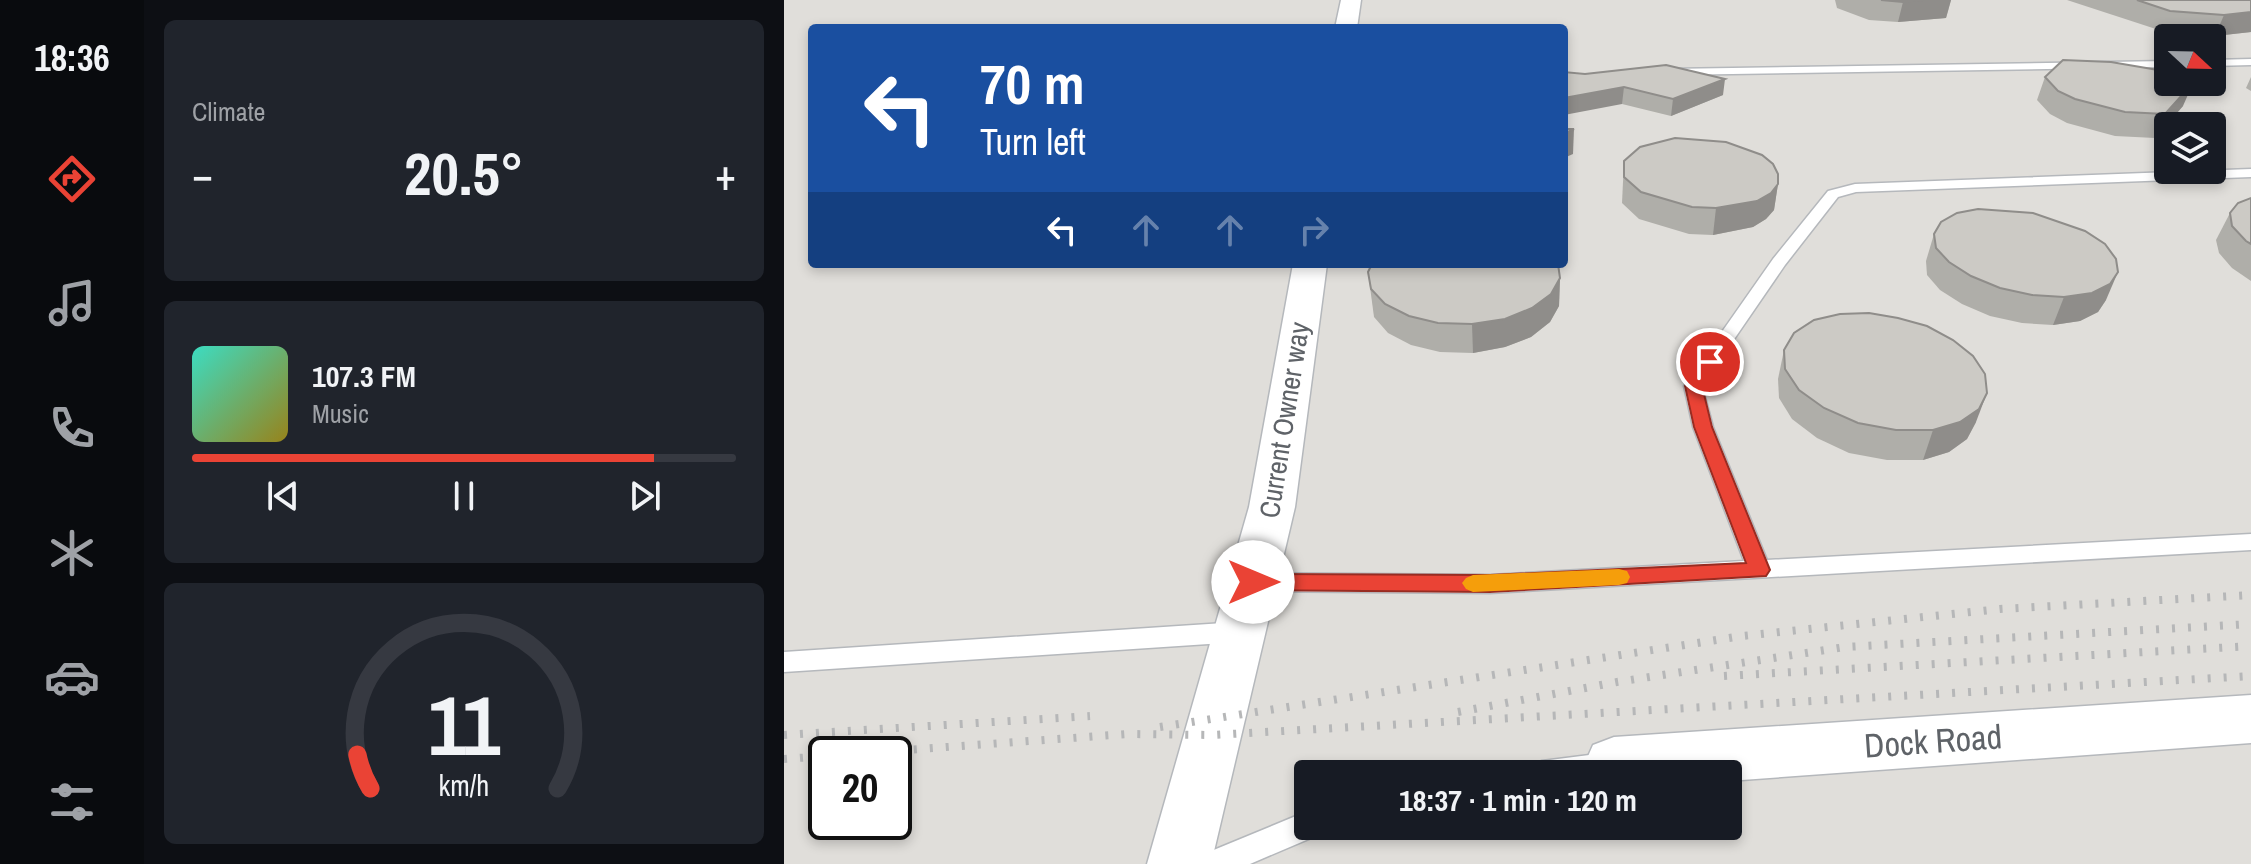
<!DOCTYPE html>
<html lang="en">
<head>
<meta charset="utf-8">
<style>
  :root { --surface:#171b24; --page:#20242c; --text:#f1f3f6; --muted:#9ea1a6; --line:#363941; --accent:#ea4335 }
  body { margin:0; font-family:"Archivo Narrow",sans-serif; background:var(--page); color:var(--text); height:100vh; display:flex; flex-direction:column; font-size:30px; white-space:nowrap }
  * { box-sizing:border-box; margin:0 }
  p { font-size:26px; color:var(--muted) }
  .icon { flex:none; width:44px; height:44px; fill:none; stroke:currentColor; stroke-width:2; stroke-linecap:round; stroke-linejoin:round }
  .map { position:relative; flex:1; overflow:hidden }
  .details { display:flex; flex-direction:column; gap:20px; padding:20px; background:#0d0f14; width:640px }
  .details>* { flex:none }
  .hud { position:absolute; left:24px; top:24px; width:760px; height:244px; border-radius:8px; box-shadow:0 4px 12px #0003; background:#1a4fa0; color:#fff; overflow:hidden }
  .needle { width:52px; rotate:112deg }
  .fabs { position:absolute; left:1370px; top:24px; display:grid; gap:16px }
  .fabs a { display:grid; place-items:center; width:72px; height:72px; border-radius:8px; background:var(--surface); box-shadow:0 4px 12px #0003; font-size:40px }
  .speed { position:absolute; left:24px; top:736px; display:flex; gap:16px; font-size:40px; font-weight:700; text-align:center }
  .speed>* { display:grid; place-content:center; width:104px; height:104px; border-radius:50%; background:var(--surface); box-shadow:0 4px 12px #0003; line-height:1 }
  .speed .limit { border:4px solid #111; border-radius:12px; background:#fff; color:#111 }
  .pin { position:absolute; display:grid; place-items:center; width:68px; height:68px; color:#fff; margin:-34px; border:4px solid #fff; border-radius:50%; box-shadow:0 2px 8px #0007 }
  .me { position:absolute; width:88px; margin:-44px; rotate:90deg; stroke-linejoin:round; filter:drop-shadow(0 0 6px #0008) }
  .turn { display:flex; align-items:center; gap:28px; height:168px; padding:0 40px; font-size:36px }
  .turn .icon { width:104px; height:104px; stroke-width:2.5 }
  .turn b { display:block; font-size:56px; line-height:68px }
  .lanes { display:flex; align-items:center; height:76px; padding:0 40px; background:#0003; justify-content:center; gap:40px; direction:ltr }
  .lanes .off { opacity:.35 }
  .big { font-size:60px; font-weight:700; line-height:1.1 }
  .details .widget { flex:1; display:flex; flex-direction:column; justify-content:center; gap:12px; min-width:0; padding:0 28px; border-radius:12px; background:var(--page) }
  .details .dial { align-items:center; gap:0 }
  .dial svg { height:208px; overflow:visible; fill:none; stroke:var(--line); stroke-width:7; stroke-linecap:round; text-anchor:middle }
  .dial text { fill:var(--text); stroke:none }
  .song { display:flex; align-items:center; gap:24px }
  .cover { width:96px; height:96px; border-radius:12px; background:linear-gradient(135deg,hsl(170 70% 55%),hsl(50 70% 35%)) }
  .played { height:8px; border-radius:4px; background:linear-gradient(90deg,var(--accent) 85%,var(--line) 85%) }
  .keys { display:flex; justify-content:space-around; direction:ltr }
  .heat { display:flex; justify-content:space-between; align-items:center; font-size:44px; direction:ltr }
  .trip { position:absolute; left:510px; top:760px; width:448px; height:80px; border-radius:8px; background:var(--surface); box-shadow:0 4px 12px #0003; font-weight:700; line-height:80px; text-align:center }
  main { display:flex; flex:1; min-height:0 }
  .menu { display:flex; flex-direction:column; width:144px; justify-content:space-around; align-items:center; background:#090b0e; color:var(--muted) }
  .menu .icon { width:56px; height:56px }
  .menu .selected { color:var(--accent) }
  .menu b { font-size:36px; color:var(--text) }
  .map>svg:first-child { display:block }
  .industrial { fill:#e0deda; fill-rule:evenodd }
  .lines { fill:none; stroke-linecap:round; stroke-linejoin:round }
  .service-casing { stroke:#b5b8bc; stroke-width:3 }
  .minor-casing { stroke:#b5b8bc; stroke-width:3 }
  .service { fill:#fff; fill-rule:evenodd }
  .minor { fill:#fff; fill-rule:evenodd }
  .rail { stroke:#b6b7b8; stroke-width:8; stroke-dasharray:3 13; stroke-linecap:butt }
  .wall { fill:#afaea9 }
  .shaded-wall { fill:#8f8d8a }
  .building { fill:#cccac5; stroke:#8f8d8a; stroke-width:2 }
  .route { fill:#ea4335; stroke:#982c22; stroke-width:2 }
  .slow { fill:#f59e0b }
  .labels { text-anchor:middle; stroke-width:8; stroke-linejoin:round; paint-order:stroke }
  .street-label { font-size:28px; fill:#5f6368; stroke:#fff }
  .near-street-label { font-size:34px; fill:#5f6368; stroke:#fff }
</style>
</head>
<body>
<main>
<nav class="menu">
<b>18:36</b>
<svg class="icon selected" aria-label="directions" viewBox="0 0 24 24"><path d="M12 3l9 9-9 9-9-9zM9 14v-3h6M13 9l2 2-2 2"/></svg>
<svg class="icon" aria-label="music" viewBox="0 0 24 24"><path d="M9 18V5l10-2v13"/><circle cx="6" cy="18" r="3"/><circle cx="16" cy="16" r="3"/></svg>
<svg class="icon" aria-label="phone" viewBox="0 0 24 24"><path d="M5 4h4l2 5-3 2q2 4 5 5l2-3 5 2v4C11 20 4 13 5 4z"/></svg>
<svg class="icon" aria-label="climate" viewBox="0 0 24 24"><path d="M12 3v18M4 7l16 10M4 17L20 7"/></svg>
<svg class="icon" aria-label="car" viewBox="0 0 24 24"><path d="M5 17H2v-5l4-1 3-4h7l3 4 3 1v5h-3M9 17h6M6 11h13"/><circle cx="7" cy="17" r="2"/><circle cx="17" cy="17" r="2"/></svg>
<svg class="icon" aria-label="filters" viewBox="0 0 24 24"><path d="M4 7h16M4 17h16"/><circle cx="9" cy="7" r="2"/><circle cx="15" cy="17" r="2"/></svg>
</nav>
<section class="details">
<div class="widget"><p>Climate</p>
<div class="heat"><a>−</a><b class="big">20.5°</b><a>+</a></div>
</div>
<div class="widget">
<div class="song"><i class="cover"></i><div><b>107.3 FM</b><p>Music</p></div></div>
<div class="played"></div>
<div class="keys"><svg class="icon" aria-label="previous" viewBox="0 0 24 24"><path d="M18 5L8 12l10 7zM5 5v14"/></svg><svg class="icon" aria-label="pause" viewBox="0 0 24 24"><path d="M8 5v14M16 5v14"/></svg><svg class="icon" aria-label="next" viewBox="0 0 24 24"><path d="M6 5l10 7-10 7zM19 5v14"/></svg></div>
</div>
<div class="widget dial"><svg viewBox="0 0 100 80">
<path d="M14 69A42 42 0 1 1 86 69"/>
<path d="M14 69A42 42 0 0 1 9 56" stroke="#ea4335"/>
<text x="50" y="56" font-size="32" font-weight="700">11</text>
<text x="50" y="72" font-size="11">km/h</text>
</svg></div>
</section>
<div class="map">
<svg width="1467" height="864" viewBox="0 0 1467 864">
  <rect width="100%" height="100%" fill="#f1efe8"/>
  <path class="industrial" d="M0,0H1467V864H0ZM28,28H780V264H28ZM1384,38H1428V82H1384ZM1384,126H1428V170H1384ZM42,754H110V822H42ZM524,774H944V826H524Z"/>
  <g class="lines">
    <defs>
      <g id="service">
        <path d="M1467,59V65L1428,66V60Z"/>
        <path d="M1384,61V67L884,75L878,72L884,69Z"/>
        <path d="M1467,169V177L1072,192L1054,197L1001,265L918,386L929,427L983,560L1467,534V550L706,593L469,591L461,588L457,582L461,576L469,573L706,575L960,561L909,427L900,386L989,259L1044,191L1071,184Z"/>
        <path d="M455,622L464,625L467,632L464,639L455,642L0,672V652Z"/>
        <path d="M829,752L839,755L843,764L839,773L744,774L748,765L758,761Z"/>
        <path d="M524,811V826H538L534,835L466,864H416L420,854Z"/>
      </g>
      <g id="minor">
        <path d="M557,0H577L573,28H551Z"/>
        <path d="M509,264H543L511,507L427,864H363L465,507Z"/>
        <path d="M1467,695V743L944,781V774H806L801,763L809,745L830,737Z"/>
      </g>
    </defs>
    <use href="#service" class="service-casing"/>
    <use href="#minor" class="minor-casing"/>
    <use href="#service" class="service"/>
    <use href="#minor" class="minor"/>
    <g class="rail">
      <path d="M940,676L1467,646"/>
      <path d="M674,712L833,682L1061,647L1467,624"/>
      <path d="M376,727L958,636L1216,609L1467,595"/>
      <path d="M0,735L306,716"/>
      <path d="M66,754L343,734L429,735L1467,676"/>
      <path d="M0,759L42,756"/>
    </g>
  </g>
  <g class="wall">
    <path d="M1051,0H1167L1162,18L1114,22L1085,20L1053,8Z"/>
    <path d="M1283,0H1467V32L1431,36L1378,31Z"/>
    <path d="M780,72L939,95L887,116L838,104Z"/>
    <path d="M1261,77L1399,106L1371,138L1331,136L1283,123L1266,114L1253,100Z"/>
    <path d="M1467,77V91L1462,88Z"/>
    <path d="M840,161L994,184L990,210L982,219L969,227L929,235L905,234L855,219L838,203Z"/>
    <path d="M1467,198V281L1448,268L1435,253L1432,240L1446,213Z"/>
    <path d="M1150,234L1322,300L1314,312L1296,321L1269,325L1238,323L1206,316L1178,304L1156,290L1143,275L1142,261Z"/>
    <path d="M584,272L776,278L775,306L766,322L747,337L721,347L689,353L656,352L627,345L604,333L590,317Z"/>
    <path d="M1000,350L1192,422L1183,439L1165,452L1139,460H1103L1065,453L1033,438L1008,419L995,398L994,379Z"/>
  </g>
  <g class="shaded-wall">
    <path d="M1139,0H1167L1162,18L1114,22L1119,2Z"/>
    <path d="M1467,12V32L1431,36L1440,15Z"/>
    <path d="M941,79L939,95L887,116L889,99Z"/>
    <path d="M1409,83L1399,106L1371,138L1381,114Z"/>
    <path d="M840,87L838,104L780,115V98Z"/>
    <path d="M790,129L789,154L780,158V134Z"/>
    <path d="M994,184L990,210L982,219L969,227L929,235L932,208Z"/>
    <path d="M1334,272L1322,300L1314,312L1296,321L1269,325L1280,297Z"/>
    <path d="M776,278L775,306L766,322L747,337L721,347L689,353L688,324Z"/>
    <path d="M1203,393L1192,422L1183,439L1165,452L1139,460L1149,430Z"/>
  </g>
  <g class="building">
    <path d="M1097,0H1139L1119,2Z"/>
    <path d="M1353,0H1467V12L1440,15L1386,11Z"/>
    <path d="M1279,60L1327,62L1374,70L1384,74V82L1409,83L1381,114L1341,112L1291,99L1274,91L1261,77Z"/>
    <path d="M882,65L941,79L889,99L840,87L780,98V72L801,74Z"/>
    <path d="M780,129H790L780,134Z"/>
    <path d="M891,138L942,142L978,155L989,164L994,174V184L987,193L973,201L932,208L908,207L857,192L840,177V161L856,147Z"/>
    <path d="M1467,198V244L1462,241L1448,226L1446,213L1454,203Z"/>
    <path d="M1194,209L1249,213L1301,231L1321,244L1332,259L1334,272L1326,284L1308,293L1280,297L1248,295L1216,288L1187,276L1165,262L1152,248L1150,234L1157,222L1173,213Z"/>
    <path d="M588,264H774L776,278L767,294L748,308L721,319L688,324L654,323L625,316L601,304L587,289L584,272Z"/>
    <path d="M1085,313L1114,318L1143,326L1169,340L1189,356L1201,374L1203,393L1195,409L1176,422L1149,430H1112L1074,423L1040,408L1015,390L1001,369L1000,350L1010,333L1030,320L1056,314Z"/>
  </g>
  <path class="route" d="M926,357L935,362L918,386L928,427L986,570L982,576L706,592L469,590L461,588L458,582L461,577L469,574L706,575L962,563L910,427L901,386L920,358Z"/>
  <path class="slow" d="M835,569L843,571L846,577L843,583L835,585L689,592L682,589L678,583L682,578L689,575Z"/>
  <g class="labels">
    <g class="street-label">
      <text transform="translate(500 420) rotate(-81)" y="10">Current Owner way</text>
    </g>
    <g class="near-street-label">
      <text transform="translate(1149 741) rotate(-4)" y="12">Dock Road</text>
    </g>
  </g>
</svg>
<div class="fabs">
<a><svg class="needle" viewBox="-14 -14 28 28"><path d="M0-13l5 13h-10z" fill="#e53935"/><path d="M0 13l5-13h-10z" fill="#9ea1a6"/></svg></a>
<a><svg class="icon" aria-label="layers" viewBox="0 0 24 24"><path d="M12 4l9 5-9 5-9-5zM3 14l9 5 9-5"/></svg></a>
</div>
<div class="speed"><div class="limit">20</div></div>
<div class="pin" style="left:926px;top:362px;background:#d93025"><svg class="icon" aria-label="arrive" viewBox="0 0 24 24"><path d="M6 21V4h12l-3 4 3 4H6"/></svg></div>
<svg class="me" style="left:469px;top:582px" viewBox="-20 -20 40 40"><circle r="19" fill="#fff"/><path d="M0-13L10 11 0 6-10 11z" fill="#ea4335"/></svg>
<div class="trip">18:37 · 1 min · 120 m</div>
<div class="hud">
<div class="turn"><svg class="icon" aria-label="left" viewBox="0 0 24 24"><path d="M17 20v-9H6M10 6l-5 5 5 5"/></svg><div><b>70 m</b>Turn left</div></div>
<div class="lanes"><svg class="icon" aria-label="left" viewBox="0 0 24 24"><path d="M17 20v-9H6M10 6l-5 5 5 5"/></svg><svg class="icon off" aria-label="ahead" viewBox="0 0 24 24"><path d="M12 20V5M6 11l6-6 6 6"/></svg><svg class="icon off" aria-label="ahead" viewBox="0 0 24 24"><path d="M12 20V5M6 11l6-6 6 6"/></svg><svg class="icon off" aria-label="right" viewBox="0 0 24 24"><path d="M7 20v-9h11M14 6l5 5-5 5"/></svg></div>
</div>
</div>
</main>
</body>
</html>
